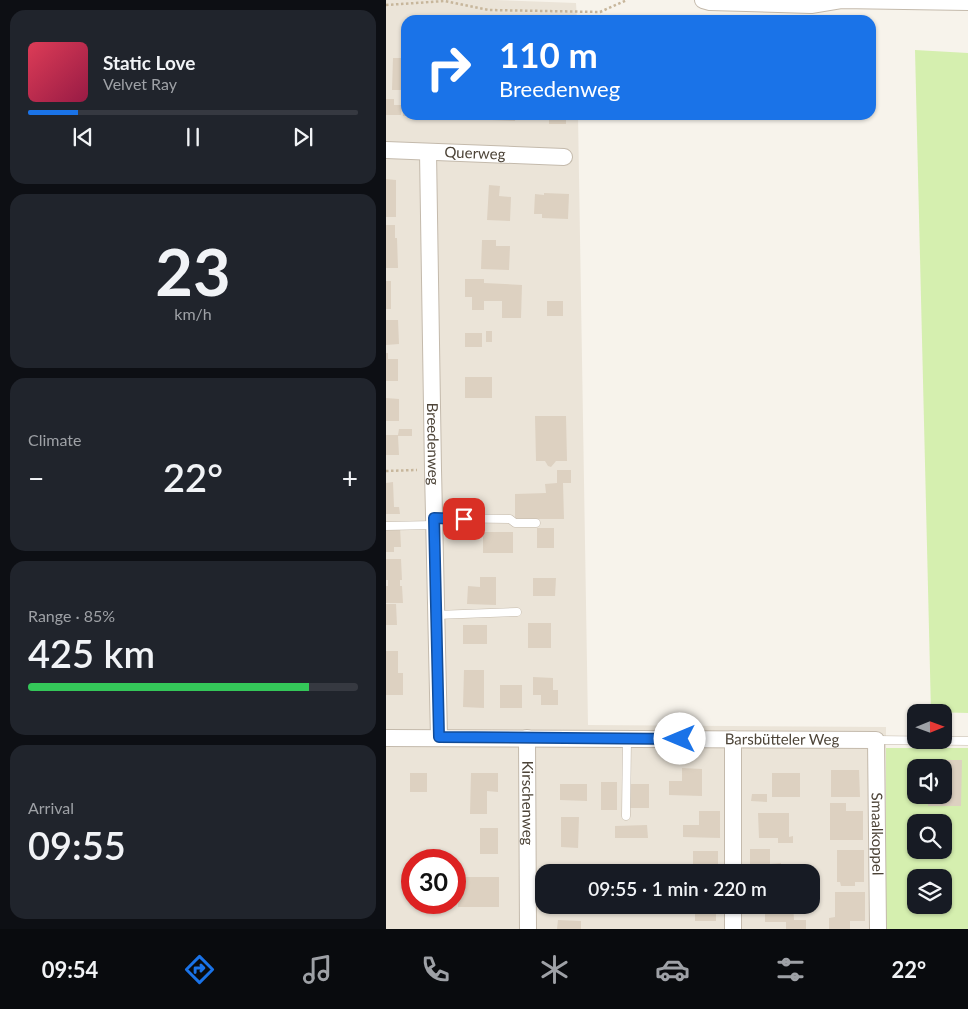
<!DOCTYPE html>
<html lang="en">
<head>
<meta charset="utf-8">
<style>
  :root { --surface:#171b24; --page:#20242c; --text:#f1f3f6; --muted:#9ea1a6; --line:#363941; --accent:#1a73e8 }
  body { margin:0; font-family:Lato,sans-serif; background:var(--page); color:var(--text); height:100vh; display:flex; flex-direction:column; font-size:19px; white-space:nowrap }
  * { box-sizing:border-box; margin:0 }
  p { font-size:16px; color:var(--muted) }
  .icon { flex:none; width:28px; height:28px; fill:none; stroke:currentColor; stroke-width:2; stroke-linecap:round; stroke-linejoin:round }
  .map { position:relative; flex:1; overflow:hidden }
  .panel { display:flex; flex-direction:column; gap:10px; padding:10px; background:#0d0f14; width:386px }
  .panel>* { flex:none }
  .top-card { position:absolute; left:15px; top:15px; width:475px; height:105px; border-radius:15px; box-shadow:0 1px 4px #0004; background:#1a73e8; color:#fff; overflow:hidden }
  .needle { width:32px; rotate:89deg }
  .tools { position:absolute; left:521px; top:704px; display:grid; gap:10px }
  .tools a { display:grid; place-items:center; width:45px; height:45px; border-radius:10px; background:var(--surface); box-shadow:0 1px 4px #0004; font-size:25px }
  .speed { position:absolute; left:15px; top:849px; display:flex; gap:10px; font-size:25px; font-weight:700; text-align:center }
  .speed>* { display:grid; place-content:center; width:65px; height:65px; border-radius:50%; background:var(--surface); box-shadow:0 1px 4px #0004; line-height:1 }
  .speed .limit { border:8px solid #d22; background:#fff; color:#111 }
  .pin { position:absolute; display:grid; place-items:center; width:42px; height:42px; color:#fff; margin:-21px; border-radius:10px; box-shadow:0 2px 8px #0006 }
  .me { position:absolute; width:55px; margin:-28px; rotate:270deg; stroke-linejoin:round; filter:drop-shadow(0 0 4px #0008) }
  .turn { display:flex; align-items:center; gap:18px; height:105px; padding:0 15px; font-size:22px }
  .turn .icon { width:65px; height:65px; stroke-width:2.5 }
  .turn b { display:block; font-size:35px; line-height:42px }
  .big { font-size:38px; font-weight:600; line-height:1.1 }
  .panel .card { flex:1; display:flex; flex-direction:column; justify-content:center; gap:8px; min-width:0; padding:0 18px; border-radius:15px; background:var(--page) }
  .panel .dial { align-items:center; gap:0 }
  .dial b { font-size:65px; line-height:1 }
  .song { display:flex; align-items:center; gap:15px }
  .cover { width:60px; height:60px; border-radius:8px; background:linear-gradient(135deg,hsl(350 70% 55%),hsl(340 70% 35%)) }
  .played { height:5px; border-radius:2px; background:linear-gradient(90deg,var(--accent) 15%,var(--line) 15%) }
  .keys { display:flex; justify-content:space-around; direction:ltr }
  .heat { display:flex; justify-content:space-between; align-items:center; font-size:28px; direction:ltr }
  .charge { height:8px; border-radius:4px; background:linear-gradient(90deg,#34c759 85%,var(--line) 0) }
  .trip { position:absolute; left:149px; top:864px; width:285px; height:50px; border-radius:15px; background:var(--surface); box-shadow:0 1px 4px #0004; font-weight:600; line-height:50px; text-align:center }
  .tabs { display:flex; height:80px; justify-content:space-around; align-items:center; background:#090b0e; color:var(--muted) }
  .tabs .icon { width:35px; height:35px }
  .tabs .selected { color:var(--accent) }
  .tabs b { font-size:22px; color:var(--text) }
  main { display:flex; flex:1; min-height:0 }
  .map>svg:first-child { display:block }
  .residential { fill:#ebe4d8; fill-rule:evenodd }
  .green { fill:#d5efaf; fill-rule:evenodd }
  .building { fill:#ddd1c1 }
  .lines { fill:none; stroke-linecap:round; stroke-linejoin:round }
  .lane-casing { stroke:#c4baac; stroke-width:9 }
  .street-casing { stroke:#c4baac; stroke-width:18 }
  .path { stroke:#c7b69b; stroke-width:2.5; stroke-dasharray:2.5 2.5; stroke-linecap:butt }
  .lane { stroke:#fff; stroke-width:8 }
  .street { stroke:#fff; stroke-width:16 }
  .route-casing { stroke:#114b97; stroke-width:12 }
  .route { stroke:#1a73e8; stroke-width:9 }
  .labels { text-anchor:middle; stroke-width:5; stroke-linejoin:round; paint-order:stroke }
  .street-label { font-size:15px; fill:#4c4337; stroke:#fff }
</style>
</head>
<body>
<main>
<section class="panel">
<div class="card">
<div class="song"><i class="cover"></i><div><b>Static Love</b><p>Velvet Ray</p></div></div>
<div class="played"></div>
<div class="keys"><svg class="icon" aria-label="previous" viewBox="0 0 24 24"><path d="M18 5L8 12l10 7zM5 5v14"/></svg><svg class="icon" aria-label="pause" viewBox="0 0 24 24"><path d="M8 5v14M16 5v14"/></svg><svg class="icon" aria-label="next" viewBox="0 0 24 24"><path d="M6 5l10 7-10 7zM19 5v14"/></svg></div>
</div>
<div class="card dial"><b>23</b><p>km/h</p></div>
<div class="card"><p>Climate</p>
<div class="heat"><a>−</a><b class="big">22°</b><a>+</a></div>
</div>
<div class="card"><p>Range · 85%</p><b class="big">425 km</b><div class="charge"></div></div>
<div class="card"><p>Arrival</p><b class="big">09:55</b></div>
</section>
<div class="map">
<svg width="582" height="929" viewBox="0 0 582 929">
  <rect width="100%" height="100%" fill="#f7f3eb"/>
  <path class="residential" d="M0,0H108L190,3L191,20H20V115H192L202,725L500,727V929H0ZM26,860H69V902H26ZM158,872H425V905H158Z"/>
  <g class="green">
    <path d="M529,50L582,53V713L545,712Z"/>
    <path d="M500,748H582V929H500ZM530,768H558V795H530ZM530,822H558V850H530ZM530,878H558V905H530Z"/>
  </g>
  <g class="building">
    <path d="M7,58H20V116H17V90H6Z"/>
    <path d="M0,99H8V105H16L15,115H0Z"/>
    <path d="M46,115H77V118L46,117Z"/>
    <path d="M106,115H129V121L106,120Z"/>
    <rect x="163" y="115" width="17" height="9"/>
    <path d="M0,179L10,180V217H0Z"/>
    <path d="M103,185L114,186L113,196L125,197L124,221L101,220Z"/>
    <path d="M158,193L183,194L182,219L156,218V214H148L149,194L158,195Z"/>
    <path d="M0,225H9V238H11L12,268H0Z"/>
    <path d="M96,240H110V246H124L123,270L95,269Z"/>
    <path d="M79,279H98V283L136,285L135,318H116V301H98V310H86V297H79Z"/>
    <rect x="0" y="281" width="5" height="28"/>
    <rect x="161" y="301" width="16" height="15"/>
    <path d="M0,320H12L13,344L0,345Z"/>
    <rect x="100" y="331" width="6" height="11"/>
    <rect x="79" y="333" width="17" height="14"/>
    <path d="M0,353H2V359H12V381H0Z"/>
    <rect x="79" y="377" width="27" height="21"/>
    <path d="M0,398L13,399V421H0Z"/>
    <path d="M149,416H180L181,461H170L165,467L162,466L159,461H150Z"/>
    <path d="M13,429H26V436H12L13,455H0V435H12Z"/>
    <path d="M171,470H185V483H177L178,519H129V494L160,493L159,484L171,483Z"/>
    <path d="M7,482L8,507H13L14,514H0V483Z"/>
    <path d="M14,527L15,547H8V552H0V528Z"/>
    <rect x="151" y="528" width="17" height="20"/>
    <rect x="97" y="532" width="30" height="21"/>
    <path d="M0,559H15L16,580H14V586H16L17,603H0V586H2V580H0Z"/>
    <path d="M94,577H110V605L81,604L82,586L94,587Z"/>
    <path d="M147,578H170L169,596H147Z"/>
    <path d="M0,604H10L11,625H0Z"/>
    <rect x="142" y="623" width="23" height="25"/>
    <rect x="77" y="625" width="24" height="19"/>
    <path d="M0,651H12V673H17V695H0Z"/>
    <path d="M78,670H98V708L77,707Z"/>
    <path d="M147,677L167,678V690H172V705H155V695H147Z"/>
    <rect x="114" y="685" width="22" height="23"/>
    <path d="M542,760H576L575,806H542V795H558V768H542Z"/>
    <path d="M296,768L316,769V796L283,795V781H296Z"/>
    <path d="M445,770H473L474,797H445Z"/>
    <rect x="24" y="773" width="17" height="19"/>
    <path d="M85,773H112V792L101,791V814H84Z"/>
    <rect x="386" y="773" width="28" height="24"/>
    <rect x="215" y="782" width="16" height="28"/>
    <path d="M174,784H201V801L174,800Z"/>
    <rect x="243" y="784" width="20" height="24"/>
    <path d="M366,794H381V802L365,801Z"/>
    <path d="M444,803H460V811H477V840H444Z"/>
    <path d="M313,811H334V838L297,837V825H313Z"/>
    <path d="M372,813H403V837L407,836V843H392V838H373Z"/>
    <path d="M175,817H193L192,848L175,847Z"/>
    <path d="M261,825L262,838H229V826Z"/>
    <rect x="94" y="828" width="18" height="26"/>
    <path d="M364,849H384V864L395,863V872H364Z"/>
    <path d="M451,850H478V882H469V886H455L454,882H451Z"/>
    <rect x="307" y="851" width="25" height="21"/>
    <path d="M73,877H113V907H72Z"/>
    <path d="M449,892H479V921H464V929H443V918L449,917Z"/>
    <rect x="309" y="905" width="21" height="16"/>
    <path d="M379,905H407L408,920H420V929H400V922H379Z"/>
    <path d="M172,920L195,921V929H171Z"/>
  </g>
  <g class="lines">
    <defs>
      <g id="lane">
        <path d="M48,518L124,519L129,523H150"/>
        <path d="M0,526L48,525"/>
        <path d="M50,615L131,612"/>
        <path d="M490,740L582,741"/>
        <path d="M240,816L241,739"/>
      </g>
      <g id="street">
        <path d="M317,0L324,2L425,5L455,0L582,2"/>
        <path id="s1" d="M0,150L178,157"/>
        <path id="s2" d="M42,152L47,470L53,737"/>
        <path id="s3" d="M0,738L490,740L492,929"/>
        <path id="s4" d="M141,738L142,929"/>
        <path d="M347,739V872"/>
        <path d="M347,905V929"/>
      </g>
    </defs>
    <use href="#lane" class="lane-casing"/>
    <use href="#street" class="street-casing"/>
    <g class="path">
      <path d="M0,5L59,1L103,10L214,12L241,0"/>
      <path d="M0,471L31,470"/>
    </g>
    <use href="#lane" class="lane"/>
    <use href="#street" class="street"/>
  </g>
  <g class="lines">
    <defs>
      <path id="route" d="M78,519L48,518L53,737L294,739"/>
    </defs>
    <use href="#route" class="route-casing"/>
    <use href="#route" class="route"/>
  </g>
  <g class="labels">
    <g class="street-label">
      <text dy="5" stroke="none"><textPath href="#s1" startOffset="89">Querweg</textPath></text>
      <text dy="5" stroke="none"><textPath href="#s2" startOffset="292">Breedenweg</textPath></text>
      <text dy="5" stroke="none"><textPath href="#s3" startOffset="396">Barsbütteler Weg</textPath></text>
      <text dy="5" stroke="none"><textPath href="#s4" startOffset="65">Kirschenweg</textPath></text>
      <text dy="5" stroke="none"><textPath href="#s3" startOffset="584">Smaalkoppel</textPath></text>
    </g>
  </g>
</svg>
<div class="tools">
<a><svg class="needle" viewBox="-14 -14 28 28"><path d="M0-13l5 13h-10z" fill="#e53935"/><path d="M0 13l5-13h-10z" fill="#9ea1a6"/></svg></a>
<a><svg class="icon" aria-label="sound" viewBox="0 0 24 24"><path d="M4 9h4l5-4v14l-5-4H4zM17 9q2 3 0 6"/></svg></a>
<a><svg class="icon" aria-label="search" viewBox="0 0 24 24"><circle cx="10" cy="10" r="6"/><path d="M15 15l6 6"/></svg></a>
<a><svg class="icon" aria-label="layers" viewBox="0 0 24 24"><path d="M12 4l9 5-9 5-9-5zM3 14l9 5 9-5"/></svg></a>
</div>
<div class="speed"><div class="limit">30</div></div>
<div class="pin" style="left:78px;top:519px;background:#d93025"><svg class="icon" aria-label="arrive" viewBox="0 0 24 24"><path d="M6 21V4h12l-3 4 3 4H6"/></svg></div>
<svg class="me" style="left:294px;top:739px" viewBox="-20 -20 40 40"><circle r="19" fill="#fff"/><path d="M0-13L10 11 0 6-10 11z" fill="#1a73e8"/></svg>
<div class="trip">09:55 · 1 min · 220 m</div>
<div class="top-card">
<div class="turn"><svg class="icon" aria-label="right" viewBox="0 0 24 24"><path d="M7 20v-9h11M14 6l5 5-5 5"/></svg><div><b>110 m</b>Breedenweg</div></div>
</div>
</div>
</main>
<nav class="tabs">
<b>09:54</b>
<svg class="icon selected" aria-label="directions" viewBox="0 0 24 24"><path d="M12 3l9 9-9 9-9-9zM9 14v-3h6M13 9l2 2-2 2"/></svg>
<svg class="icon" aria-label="music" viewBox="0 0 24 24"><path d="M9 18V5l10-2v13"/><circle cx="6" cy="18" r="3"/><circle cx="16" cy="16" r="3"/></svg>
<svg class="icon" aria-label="phone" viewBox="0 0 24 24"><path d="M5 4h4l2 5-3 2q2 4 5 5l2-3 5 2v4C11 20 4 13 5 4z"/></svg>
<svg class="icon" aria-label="climate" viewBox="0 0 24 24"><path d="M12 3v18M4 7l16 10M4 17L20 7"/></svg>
<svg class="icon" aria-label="car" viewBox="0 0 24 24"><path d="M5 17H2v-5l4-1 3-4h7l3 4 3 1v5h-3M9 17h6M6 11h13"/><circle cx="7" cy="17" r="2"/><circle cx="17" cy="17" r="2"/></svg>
<svg class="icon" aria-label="filters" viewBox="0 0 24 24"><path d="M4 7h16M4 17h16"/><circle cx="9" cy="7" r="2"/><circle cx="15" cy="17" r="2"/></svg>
<b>22°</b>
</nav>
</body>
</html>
